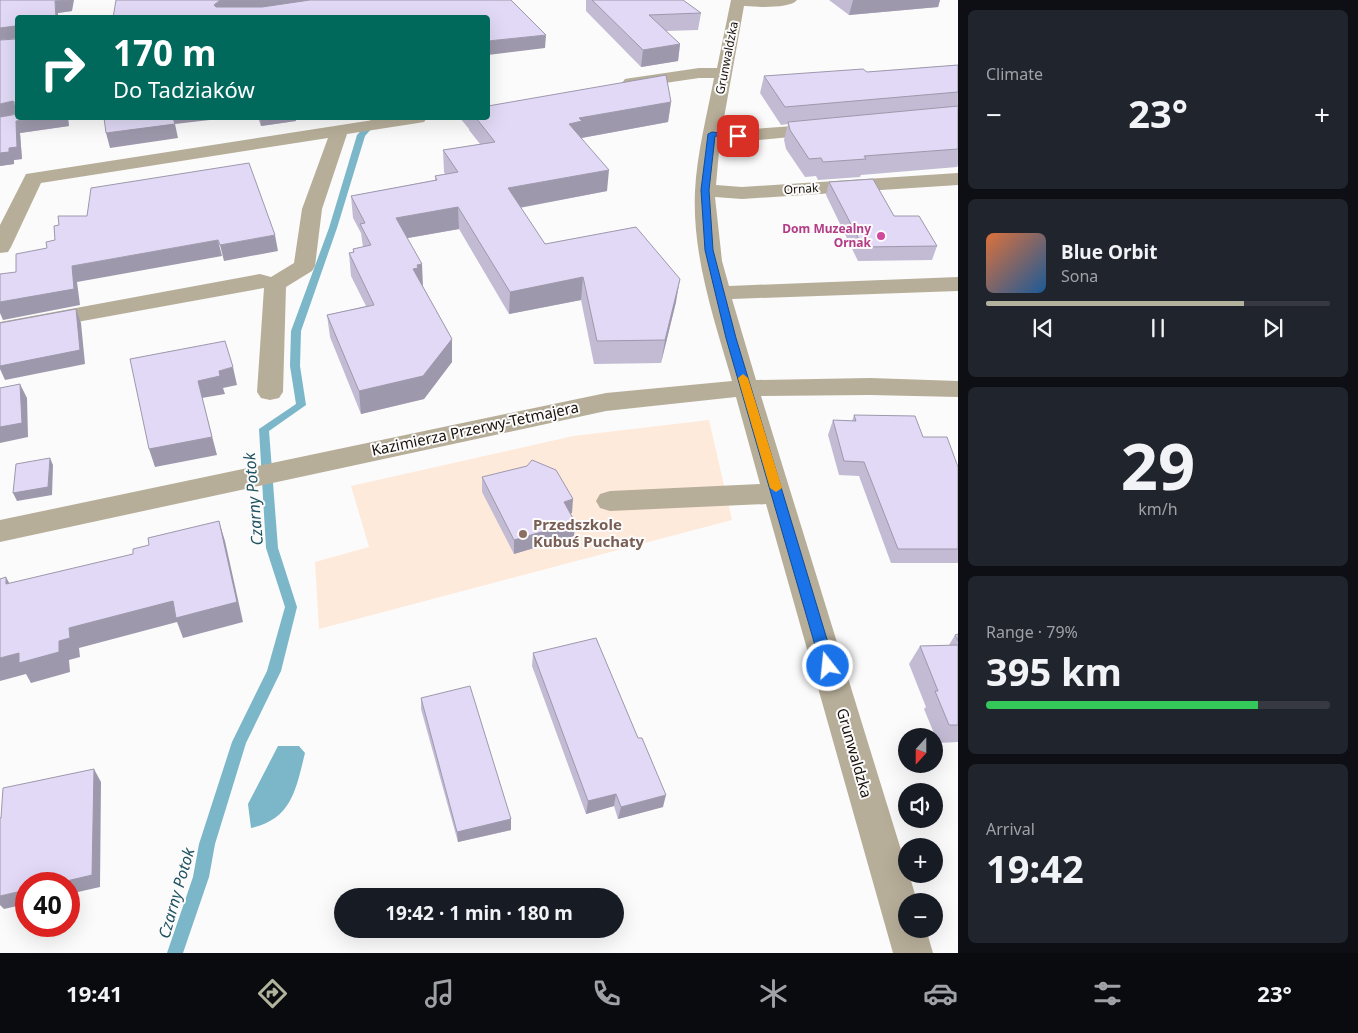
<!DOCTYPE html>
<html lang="en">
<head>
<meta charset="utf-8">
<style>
  :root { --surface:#171b24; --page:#20242c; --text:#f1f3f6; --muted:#9ea1a6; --line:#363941; --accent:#b2b39d }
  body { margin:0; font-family:"Noto Sans",sans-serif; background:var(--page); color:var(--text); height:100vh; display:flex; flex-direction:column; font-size:19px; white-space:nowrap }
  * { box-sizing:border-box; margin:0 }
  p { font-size:16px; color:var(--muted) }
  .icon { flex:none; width:28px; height:28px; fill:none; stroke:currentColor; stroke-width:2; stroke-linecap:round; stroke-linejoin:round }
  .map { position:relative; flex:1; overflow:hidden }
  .sheet { display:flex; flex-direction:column; gap:10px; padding:10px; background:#0d0f14; width:400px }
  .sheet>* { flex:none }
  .banner { position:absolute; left:15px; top:15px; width:475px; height:105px; border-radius:5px; box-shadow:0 5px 20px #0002; background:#00695c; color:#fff; overflow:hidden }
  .needle { width:32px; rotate:201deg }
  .buttons { position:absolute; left:898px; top:728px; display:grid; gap:10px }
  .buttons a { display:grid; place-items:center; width:45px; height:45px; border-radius:50%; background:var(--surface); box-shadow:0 5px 20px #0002; font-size:25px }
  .speed { position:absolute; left:15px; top:872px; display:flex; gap:10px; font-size:25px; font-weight:700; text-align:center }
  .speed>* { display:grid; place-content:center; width:65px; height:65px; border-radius:50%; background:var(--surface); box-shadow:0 5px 20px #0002; line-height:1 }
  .speed .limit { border:8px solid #d22; background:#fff; color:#111 }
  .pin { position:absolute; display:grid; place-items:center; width:42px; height:42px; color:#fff; margin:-21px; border-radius:10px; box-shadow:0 2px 8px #0006 }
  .me { position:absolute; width:55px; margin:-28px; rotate:344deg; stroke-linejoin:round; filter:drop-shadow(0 0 4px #0008) }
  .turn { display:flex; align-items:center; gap:18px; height:105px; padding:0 15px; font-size:22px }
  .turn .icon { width:65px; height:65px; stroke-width:2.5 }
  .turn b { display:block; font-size:35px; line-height:42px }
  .big { font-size:38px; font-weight:700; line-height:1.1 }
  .sheet .card { flex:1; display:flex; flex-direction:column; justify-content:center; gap:8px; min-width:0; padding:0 18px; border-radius:8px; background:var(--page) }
  .sheet .dial { align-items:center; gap:0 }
  .dial b { font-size:65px; line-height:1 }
  .song { display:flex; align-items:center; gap:15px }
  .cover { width:60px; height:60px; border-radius:8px; background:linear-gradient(135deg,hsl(20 70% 55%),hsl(210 70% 35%)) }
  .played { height:5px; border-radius:2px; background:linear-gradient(90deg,var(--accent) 75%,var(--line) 75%) }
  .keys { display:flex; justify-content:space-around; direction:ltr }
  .heat { display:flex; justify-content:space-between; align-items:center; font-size:28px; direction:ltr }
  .charge { height:8px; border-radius:4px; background:linear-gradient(90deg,#34c759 79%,var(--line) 0) }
  .trip { position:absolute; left:334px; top:888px; width:290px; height:50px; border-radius:25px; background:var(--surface); box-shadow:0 5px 20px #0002; font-weight:700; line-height:50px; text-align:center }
  .tabs { display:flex; height:80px; justify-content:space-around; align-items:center; background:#090b0e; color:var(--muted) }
  .tabs .icon { width:35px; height:35px }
  .tabs .selected { color:var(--accent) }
  .tabs b { font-size:22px; color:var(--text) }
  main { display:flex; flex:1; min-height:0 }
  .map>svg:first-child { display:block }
  .built { fill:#feeadb }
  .water { fill:#7bb6c9 }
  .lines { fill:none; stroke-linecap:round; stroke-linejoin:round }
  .stream { fill:#7bb6c9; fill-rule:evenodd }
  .minor { fill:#b7ae99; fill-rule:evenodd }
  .wall { fill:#c2bbd3 }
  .shaded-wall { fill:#9e98ac }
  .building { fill:#e1d9f5; stroke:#9e98ac }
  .route { fill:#1a73e8; stroke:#114b97 }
  .slow { fill:#f59e0b }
  .hotel-dot { fill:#d1479c; stroke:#fbfbfb; stroke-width:2 }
  .education-dot { fill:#8d6e63; stroke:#fbfbfb; stroke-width:2 }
  .labels { text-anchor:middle; stroke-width:4; stroke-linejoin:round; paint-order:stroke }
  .far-street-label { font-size:12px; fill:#1a110b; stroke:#fbfbfb }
  .far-hotel-label { font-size:12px; font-weight:bold; fill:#b23c85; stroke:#fbfbfb; text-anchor:end }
  .street-label { font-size:15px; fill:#1a110b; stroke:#fbfbfb }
  .education-label { font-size:15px; font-weight:bold; fill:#785e54; stroke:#fbfbfb; text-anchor:start }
  .water-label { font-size:16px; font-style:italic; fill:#205261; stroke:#fbfbfb }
</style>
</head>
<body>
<main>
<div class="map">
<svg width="958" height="953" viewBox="0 0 958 953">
  <rect width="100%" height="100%" fill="#fbfbfb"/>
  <path class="built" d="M709,420L732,520L319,629L315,562L369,547L351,486L573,436Z"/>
  <path class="water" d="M278,746H299L305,753C296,789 292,819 251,828L248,804Z"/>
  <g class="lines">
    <path class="stream" d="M373,118H381L365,136L337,228L301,331L300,366L306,405L269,431L278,548L297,607L281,671L246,743L215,844L209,877L183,953H167L193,877L199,844L232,742L267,671L285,607L266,548L259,429L296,404L290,366L291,331L329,228L357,135Z"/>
    <g class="minor">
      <path d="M731,0H797C790,9 756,7 744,6L722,129L738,130L822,124L828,125L831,129L828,133L822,134L738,142L720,140L716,185L742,187L958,173V185L742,199L715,197L722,261L729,286L958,277V291L732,299L756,380L870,378L958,381V397L870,395L761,396L906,866V874H909L917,901H906V929H926L933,953H893L766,504L610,511L600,508L596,501L600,494L610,491L760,484L736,397L606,411L0,542V520L606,393L732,381C714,319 692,256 695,191C697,153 707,115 714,78H699L631,88L625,87L622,83L625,79L631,78L699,68H717Z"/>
      <path d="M386,118H427L424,122L418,123L347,134L322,209L315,266L312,271L286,287L283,392L279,398L270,400L261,398L257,392L264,288L0,336V322L260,274L271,277L294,263L302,209L328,138L41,183L11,247L8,252L0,253V225L26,174Z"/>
    </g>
  </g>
  <g class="wall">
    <path d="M0,0L72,11L18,18V113L7,116L18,118H68L69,126L20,133L22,159L14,160V164L0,166L16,39L0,40Z"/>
    <path d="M586,0H683L701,13L698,30L666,31L680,44L678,61L641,67L586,11Z"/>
    <path d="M829,0H940L938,7L849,15Z"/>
    <path d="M958,65V165L957,167L861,175L860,177L818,180L816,176L805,177L786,149L784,140L788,124L781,125L760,93L764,76L867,72Z"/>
    <path d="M671,102L668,122L582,138L607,191L520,208L545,244L676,302L661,363L594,364L581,300L509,314L459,229L407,238L423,287L452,339V362L424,399L361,414L330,337L327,315L366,306L351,276L349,253L353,252V249L363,247L361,233L353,218L351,196L435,180V176L445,174L444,172L443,150L480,144L469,130V127V129L460,118H488Z"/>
    <path d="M258,118H296V121L261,126Z"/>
    <path d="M829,182L894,216L937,246L932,260L858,261L826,195Z"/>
    <path d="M854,415L923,437L958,467V563H891L859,476L839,475L828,435L833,420L852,421Z"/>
    <path d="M482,477L572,513L570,514L575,522L574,536L514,554L482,492Z"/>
    <path d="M958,634V742L938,743L924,709L926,707L909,664L920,646L949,645L955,635Z"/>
    <path d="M533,653L663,807L618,819L614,806L586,814L532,666Z"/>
    <path d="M421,698L511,830L458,842L421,709Z"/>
  </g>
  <g class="shaded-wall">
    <path d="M69,0H74L72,11L58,13V18H56L55,1Z"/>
    <path d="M220,0H314L217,18L214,5Z"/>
    <path d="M853,0H940L938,7L849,15Z"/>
    <path d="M15,26L18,38L0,40V28Z"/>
    <path d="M546,35L545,48L488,55V41Z"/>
    <path d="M680,44L678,61L641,67L643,50Z"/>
    <path d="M13,101L18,113L0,118V104Z"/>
    <path d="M671,102L668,122L581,138L569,124L579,118Z"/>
    <path d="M39,118H68L69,126L20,133L22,159L14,160V164L0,166V153L9,148L16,121Z"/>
    <path d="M173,118H227L175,124L178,138L110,148L106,133Z"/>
    <path d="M260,118H296V121L261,126Z"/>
    <path d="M609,170L607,191L507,210L508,188Z"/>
    <path d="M458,207L459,229L397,240L396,218Z"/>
    <path d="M275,235L278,251L224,261L220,245Z"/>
    <path d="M218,240L222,256L77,282L80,305L3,320L0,313V302L72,266Z"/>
    <path d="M422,264L423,287L413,269L417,265Z"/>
    <path d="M583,277L581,300L509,314L510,292Z"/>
    <path d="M680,279L676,302L661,363L665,340Z"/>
    <path d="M76,309L81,323L85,364L5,380L0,369V366Z"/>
    <path d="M452,339V362L424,399L361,414L359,391Z"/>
    <path d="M233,367L237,385L223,388L225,394L202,398L217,455L155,467L149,449L198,381L219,371Z"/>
    <path d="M20,384L27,398L28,437L0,443V427Z"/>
    <path d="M50,458L53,465L52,495L17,501L13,493Z"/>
    <path d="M573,499L572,513L562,516L564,502Z"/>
    <path d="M219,521L225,541L243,622L183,638L177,622L79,648L80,657L69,660L70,672L31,683L26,674L0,681V658L59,641L69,628Z"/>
    <path d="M575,522L574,536L514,554V540Z"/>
    <path d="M6,577L17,598L6,584Z"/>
    <path d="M94,769L101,782L100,887L69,894V884H54Z"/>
    <path d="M616,794L614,806L586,814L588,801Z"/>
    <path d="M666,795L663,807L618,819L621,807Z"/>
    <path d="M511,819V830L458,842L457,832Z"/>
    <path d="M26,890V904L4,909L0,905V896Z"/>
  </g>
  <g class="building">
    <path d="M0,0H69L55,1L56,18H18V104H16L13,101L0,104V40L16,39L15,26L0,28Z"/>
    <path d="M116,0H220L214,5L216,7H262L310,0H511L546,35L488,41V18H113Z"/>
    <path d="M592,0H683L701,13L649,15L680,44L643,50Z"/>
    <path d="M958,65V92L785,107L764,76L863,69L867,72Z"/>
    <path d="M666,75L671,102L579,118L582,121L569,124L609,170L508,188L545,244L636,227L680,279L665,340L597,341L583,277L510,292L458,207L396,218L422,264L417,265L418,268L413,269L452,339L423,376L359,391L327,315L374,305L349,253L354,252L353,249L371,245L360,224L365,223L351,196L437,180L435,176L458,172L443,150L495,142L476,118H488V106Z"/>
    <path d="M958,106V149L864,156L866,159L823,162L821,158L809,159L790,130L788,122Z"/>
    <path d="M18,114V118H39L16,121L17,147L9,148V152L0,153V117Z"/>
    <path d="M104,118H173L175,124L106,133Z"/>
    <path d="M249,163L275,235L220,245L218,240L72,266L74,289L0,302V274L16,272V254L47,248L46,242L55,240L54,226L59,225L58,216H87L91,188Z"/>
    <path d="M873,179L894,216H919L937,246L863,247L829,182Z"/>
    <path d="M76,309L80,350L0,366V323Z"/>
    <path d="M225,341L233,367L219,371L220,376L198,381L212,437L149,449L130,359Z"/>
    <path d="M20,384L22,423L0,427V388Z"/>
    <path d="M854,415L915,416L923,437H947L958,467V549H898L864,462L844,461L833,420L856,421Z"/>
    <path d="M50,458L48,487L13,493L16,464Z"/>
    <path d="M532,460L556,470L573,499L564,502L575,522L514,540L482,477L527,466Z"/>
    <path d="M219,521L237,602L176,618L173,601L69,628L70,638L59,641V652L19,663V653L0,658V579L6,577V584L133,554V549L149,545L148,538Z"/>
    <path d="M958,634V641L955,635Z"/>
    <path d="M596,638L638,738H642L666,795L621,807L616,794L588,801L533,653Z"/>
    <path d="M958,645V725H949L935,691H938L920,646Z"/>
    <path d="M470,686L511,819L457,832L421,698Z"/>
    <path d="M94,769L92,875L54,884H26V890L0,896V818H1L3,788Z"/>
  </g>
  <path class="route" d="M712,132L741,136L738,138L715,136L709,190L713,250L736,338L835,666L833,670H823L821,666L726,338L705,250L701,190L708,134Z"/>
  <path class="slow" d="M743,374L748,378L782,488L776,492L770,488L738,378Z"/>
  <circle class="hotel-dot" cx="881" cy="236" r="5"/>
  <circle class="education-dot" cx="523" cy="534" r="5"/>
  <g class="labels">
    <g class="far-street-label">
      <text transform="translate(727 58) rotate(-79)" y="4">Grunwaldzka</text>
      <text transform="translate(801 189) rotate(-4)" y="4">Ornak</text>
    </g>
    <g class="far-hotel-label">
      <text x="871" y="233">Dom Muzealny<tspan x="871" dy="14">Ornak</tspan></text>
    </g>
    <g class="street-label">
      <text transform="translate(475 429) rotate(-12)" y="5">Kazimierza Przerwy-Tetmajera</text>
      <text transform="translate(854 753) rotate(74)" y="5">Grunwaldzka</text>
    </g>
    <g class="education-label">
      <text x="533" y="530">Przedszkole<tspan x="533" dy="17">Kubuś Puchaty</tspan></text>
    </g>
    <g class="water-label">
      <text transform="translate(253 499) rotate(-95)" y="6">Czarny Potok</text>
      <text transform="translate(176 893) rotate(-74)" y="6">Czarny Potok</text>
    </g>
  </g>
</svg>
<div class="buttons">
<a><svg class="needle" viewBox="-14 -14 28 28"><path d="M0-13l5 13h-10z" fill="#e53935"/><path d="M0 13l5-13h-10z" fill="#9ea1a6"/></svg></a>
<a><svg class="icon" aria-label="sound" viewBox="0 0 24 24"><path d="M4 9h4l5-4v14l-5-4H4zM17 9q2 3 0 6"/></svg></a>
<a>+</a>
<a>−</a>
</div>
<div class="speed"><div class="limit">40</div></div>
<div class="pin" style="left:738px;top:136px;background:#d93025"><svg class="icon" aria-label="arrive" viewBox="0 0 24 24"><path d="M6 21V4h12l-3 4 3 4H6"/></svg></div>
<svg class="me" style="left:828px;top:666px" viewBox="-20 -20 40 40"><circle r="17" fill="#1a73e8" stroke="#fff" stroke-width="3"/><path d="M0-11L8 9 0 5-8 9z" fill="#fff"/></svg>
<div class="trip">19:42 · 1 min · 180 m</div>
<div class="banner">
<div class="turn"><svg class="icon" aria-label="right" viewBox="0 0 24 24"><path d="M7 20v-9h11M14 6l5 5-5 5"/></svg><div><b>170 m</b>Do Tadziaków</div></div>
</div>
</div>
<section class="sheet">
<div class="card"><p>Climate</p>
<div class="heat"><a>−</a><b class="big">23°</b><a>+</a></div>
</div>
<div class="card">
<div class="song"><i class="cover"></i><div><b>Blue Orbit</b><p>Sona</p></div></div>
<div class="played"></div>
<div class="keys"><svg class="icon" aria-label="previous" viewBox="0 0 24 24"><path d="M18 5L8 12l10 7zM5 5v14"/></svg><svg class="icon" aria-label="pause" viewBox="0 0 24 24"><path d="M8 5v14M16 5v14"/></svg><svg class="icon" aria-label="next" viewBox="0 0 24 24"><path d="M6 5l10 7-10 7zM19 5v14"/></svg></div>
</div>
<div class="card dial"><b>29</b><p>km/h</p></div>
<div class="card"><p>Range · 79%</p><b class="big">395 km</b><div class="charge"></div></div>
<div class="card"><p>Arrival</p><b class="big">19:42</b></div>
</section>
</main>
<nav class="tabs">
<b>19:41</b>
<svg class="icon selected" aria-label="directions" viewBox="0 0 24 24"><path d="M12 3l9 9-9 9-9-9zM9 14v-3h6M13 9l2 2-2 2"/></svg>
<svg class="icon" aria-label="music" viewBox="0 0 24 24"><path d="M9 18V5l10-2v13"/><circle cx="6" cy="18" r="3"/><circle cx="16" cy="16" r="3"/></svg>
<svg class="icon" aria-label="phone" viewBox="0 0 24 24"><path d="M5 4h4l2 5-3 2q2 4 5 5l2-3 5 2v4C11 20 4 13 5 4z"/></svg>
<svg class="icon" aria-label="climate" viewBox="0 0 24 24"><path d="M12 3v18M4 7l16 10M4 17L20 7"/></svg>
<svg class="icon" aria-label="car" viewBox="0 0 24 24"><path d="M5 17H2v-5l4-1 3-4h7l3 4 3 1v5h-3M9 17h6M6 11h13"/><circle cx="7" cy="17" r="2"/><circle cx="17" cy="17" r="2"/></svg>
<svg class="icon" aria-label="filters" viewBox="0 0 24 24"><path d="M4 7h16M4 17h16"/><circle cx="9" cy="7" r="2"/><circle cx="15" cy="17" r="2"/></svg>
<b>23°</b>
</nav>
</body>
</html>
